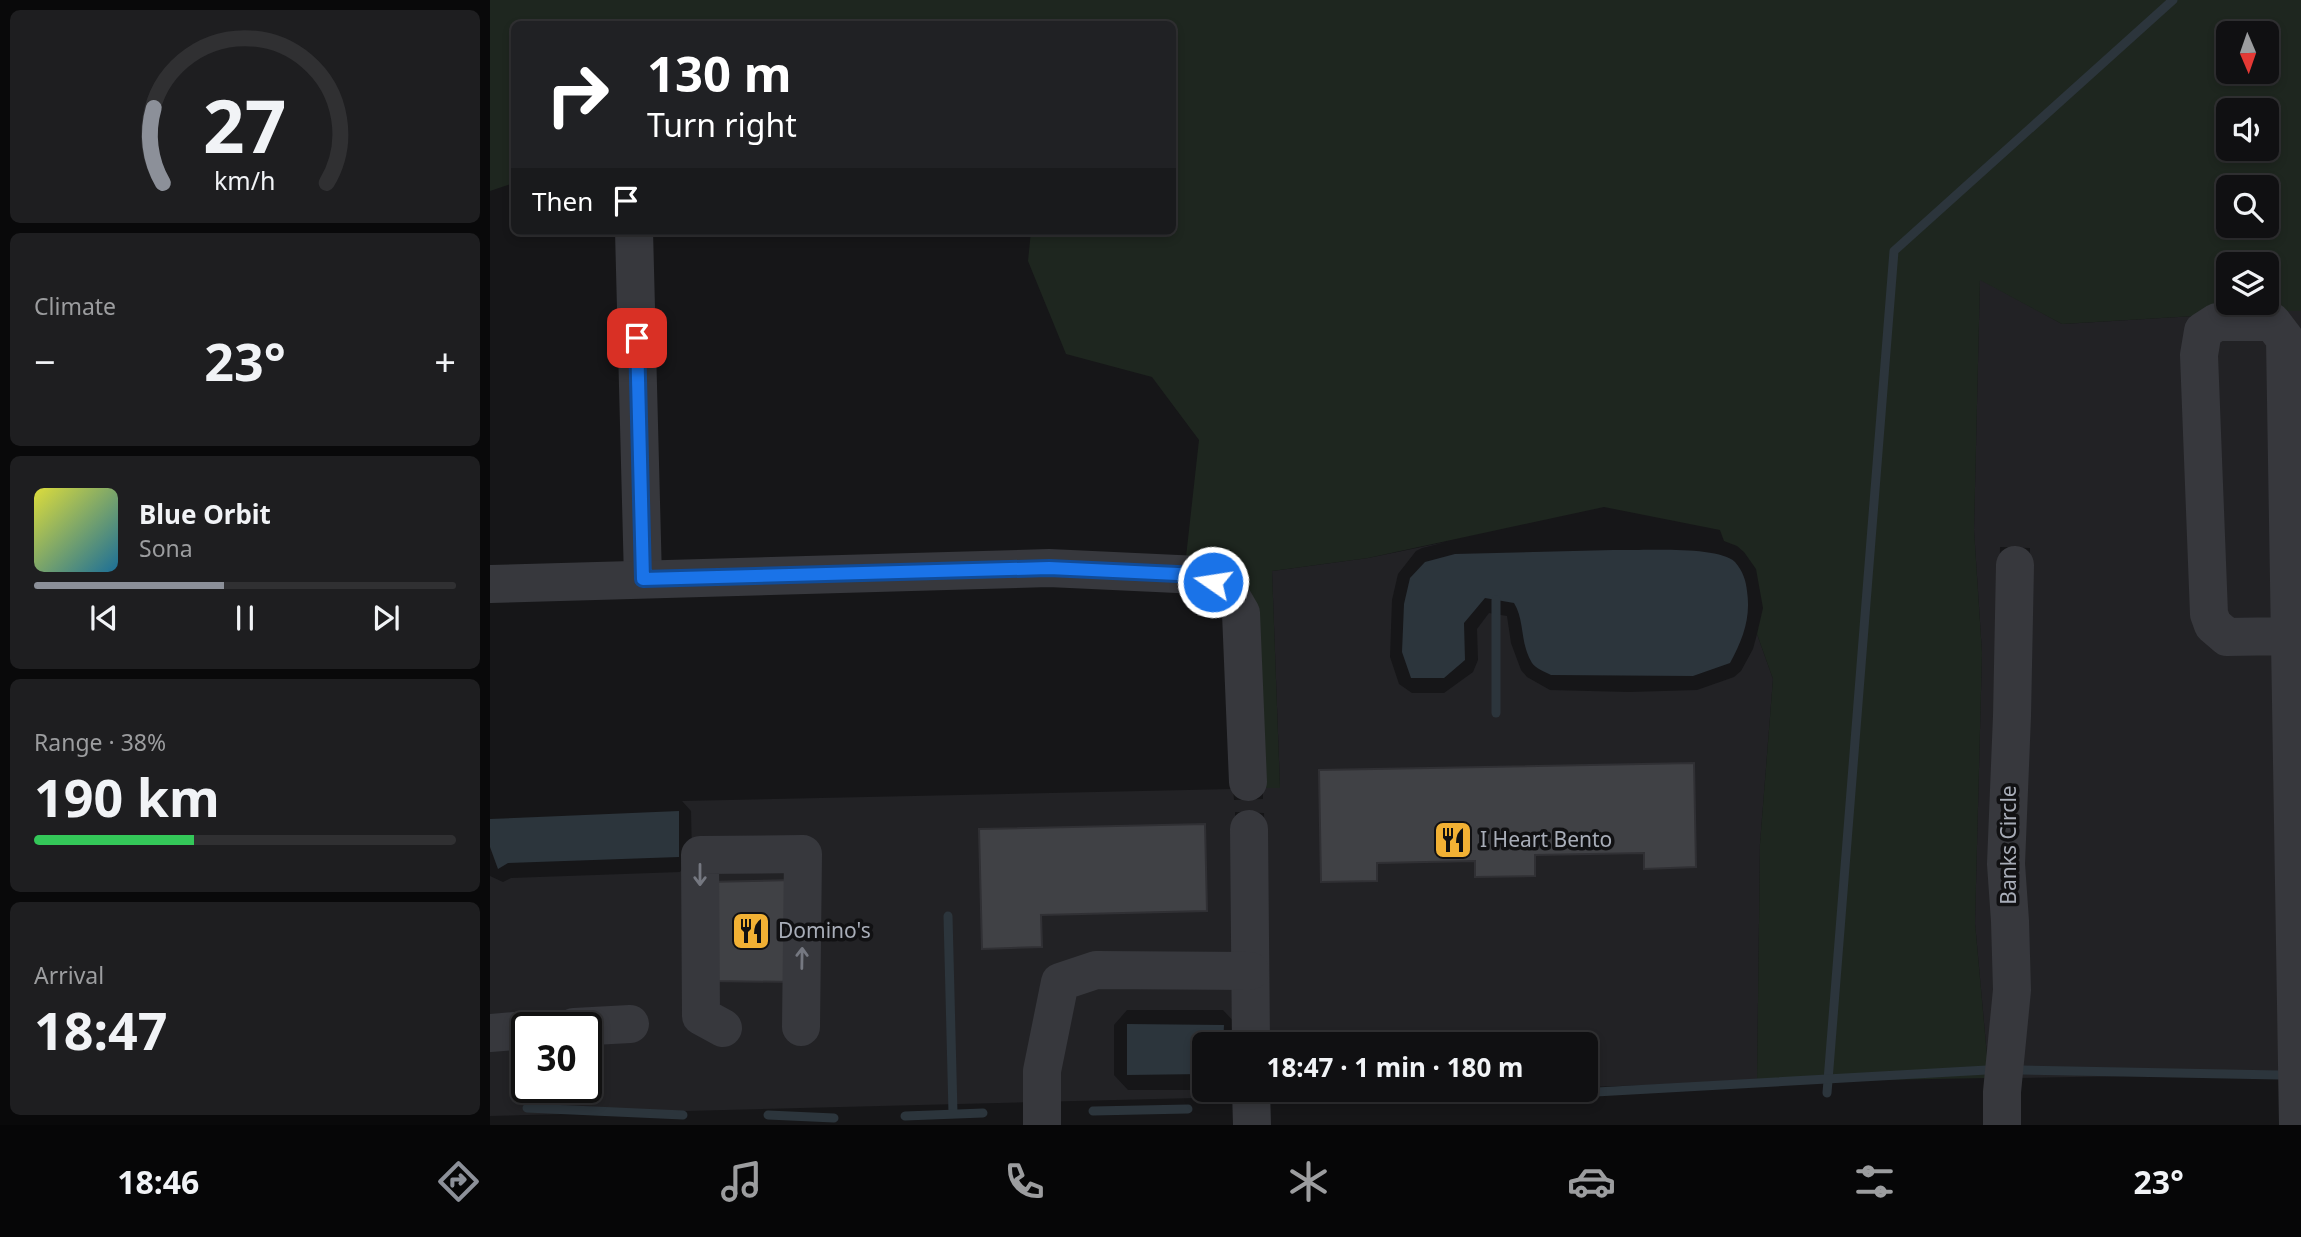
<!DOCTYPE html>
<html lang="en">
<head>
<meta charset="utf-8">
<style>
  :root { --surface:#101012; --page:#1e1e20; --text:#f1f3f6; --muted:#9c9d9f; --line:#303032; --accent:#8c9099 }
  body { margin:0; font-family:"Noto Sans",sans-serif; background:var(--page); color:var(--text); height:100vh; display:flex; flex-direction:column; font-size:26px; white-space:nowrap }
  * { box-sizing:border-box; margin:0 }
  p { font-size:23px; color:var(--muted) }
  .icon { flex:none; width:38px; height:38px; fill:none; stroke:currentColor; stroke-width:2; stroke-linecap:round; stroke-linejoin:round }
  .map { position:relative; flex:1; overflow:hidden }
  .details { display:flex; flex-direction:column; gap:10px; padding:10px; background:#09090a; width:490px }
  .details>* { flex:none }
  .banner { position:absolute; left:21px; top:21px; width:665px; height:214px; border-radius:10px; box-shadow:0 4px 10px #0003,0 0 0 2px var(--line); background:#202124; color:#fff; overflow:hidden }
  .needle { width:46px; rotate:178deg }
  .fabs { position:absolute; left:1726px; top:21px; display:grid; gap:14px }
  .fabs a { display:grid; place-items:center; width:63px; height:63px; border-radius:10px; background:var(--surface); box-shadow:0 4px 10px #0003,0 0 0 2px var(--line); font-size:35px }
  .speed { position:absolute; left:21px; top:1012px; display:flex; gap:14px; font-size:35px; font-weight:700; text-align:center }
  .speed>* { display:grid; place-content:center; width:91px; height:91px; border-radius:50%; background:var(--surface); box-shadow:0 4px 10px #0003,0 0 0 2px var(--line); line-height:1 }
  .speed .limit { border:4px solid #111; border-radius:10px; background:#fff; color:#111 }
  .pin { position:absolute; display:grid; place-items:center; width:60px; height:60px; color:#fff; margin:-30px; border-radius:14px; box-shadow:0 4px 10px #0006 }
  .me { position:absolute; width:77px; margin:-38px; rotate:283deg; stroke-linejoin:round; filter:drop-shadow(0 0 5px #0008) }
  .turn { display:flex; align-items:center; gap:24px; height:147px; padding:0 21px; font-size:32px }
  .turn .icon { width:91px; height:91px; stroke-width:2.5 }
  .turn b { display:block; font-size:49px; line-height:60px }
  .then { display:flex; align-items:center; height:66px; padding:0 21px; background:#0003; gap:14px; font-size:26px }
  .big { font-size:52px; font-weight:700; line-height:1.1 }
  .details .tile { flex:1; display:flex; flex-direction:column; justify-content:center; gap:10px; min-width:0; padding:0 24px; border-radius:10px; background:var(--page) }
  .details .dial { align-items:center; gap:0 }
  .dial svg { height:182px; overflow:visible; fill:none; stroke:var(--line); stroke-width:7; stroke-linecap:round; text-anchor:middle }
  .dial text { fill:var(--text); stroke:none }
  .song { display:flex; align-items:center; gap:21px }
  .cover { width:84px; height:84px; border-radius:10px; background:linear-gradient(135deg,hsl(60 70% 55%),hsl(200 70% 35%)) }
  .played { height:7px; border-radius:4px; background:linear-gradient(90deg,var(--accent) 45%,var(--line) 45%) }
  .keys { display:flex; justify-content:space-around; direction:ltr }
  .heat { display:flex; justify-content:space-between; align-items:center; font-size:38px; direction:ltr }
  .charge { height:10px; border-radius:5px; background:linear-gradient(90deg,#34c759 38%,var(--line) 0) }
  .trip { position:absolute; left:702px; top:1032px; width:406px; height:70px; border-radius:10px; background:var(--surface); box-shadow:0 4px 10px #0003,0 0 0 2px var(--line); font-weight:700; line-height:70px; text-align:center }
  .menu { display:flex; height:112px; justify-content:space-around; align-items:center; background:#060607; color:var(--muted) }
  .menu .icon { width:49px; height:49px }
  .menu .selected { color:var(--accent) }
  .menu b { font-size:32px; color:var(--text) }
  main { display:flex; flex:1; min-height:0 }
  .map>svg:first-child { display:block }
  .built { fill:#222225; fill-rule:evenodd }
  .green { fill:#1e261f; fill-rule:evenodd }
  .water { fill:#2c353c }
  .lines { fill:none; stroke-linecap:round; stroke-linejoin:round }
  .stream { stroke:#2c353c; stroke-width:9 }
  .building { fill:#404145; stroke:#303034; stroke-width:2 }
  .minor { stroke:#37383d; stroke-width:38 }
  .oneway { stroke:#757881 }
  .route-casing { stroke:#114b97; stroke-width:18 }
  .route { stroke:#1a73e8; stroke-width:12 }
  .labels { text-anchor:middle; stroke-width:7; stroke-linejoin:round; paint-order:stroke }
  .poi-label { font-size:21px; fill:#a8adb8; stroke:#111113; text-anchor:start }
  .street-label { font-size:21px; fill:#a8adb8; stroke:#111113 }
</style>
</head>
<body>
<main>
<section class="details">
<div class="tile dial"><svg viewBox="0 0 100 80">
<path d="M14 69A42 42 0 1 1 86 69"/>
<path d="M14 69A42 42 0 0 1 10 36" stroke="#8c9099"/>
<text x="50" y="56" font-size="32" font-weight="700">27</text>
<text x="50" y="72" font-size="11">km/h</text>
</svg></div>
<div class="tile"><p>Climate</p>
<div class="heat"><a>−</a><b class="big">23°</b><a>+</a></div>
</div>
<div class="tile">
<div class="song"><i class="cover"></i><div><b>Blue Orbit</b><p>Sona</p></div></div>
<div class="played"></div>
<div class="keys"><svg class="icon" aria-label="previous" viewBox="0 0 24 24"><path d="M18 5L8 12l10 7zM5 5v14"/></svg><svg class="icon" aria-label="pause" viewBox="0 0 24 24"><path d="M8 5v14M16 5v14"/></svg><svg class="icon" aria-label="next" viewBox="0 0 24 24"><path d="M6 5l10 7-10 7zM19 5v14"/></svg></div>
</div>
<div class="tile"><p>Range · 38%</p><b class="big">190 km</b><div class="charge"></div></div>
<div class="tile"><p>Arrival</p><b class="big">18:47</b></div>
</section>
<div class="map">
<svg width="1811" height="1125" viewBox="0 0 1811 1125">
  <rect width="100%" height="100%" fill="#161618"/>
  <g class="built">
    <path d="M1490,279L1572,324L1787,311H1811V1073L1529,1078L1530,864L1537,716L1540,548L1510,547L1507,715V989L1499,1078L1485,923L1492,653L1484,530Z"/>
    <path d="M956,542L932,548L926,551L908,574L902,600L900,657L909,684L922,693H954L983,672L988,660L987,629L999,613L1017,616L1021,643L1031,670L1037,677L1060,690L1139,692L1207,690L1244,677L1251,671L1263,649L1267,634L1283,679L1270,844L1267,1082L1096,1087V1045H776L774,813L745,812L746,1024L733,1010H637L624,1025V1075L638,1090H746V1097L0,1116V876L13,882L21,878L190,872L202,856L201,811L192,801L743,789L744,800L773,799V788L790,787L782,571L878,558ZM37,1027H96V1087H37Z"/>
    <path d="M776,1090H977L776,1096Z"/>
  </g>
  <path class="green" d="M0,0H1811V311H1787L1572,324L1490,280L1484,530L1492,653L1485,923L1499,1078L1267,1082L1270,844L1283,679L1267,634L1273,608L1266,569L1254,552L1247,546L1234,541L1230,530L1114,507L878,558L782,571L790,788H773L766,612L696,557L709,440L662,377L576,354L538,261L541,231H682V24H24V183L0,191ZM1738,33H1776V72H1738ZM1738,110H1776V149H1738ZM1738,187H1776V226H1738ZM1738,264H1776V303H1738Z"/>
  <g class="water">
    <path d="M1123,550C1149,551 1228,545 1245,562C1253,571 1256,581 1257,591C1261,618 1253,639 1240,663L1203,676L1061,675C1055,672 1045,668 1042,663C1030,644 1035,621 1024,603L995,598L974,623L975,660L954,678H921L912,652L914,604L920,578L935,562L965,554Z"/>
    <path d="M189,811V857L18,863L8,869L0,847V819Z"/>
    <path d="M637,1024L734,1025L733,1045H714V1074L637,1075Z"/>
  </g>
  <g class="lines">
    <g class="stream">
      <path d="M1006,600V713"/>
      <path d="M458,916L463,1113"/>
      <path d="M1532,1070L1789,1075"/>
      <path d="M1337,1093L1404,251L1683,0"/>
      <path d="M1017,1097L1497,1070"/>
      <path d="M37,1108L193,1115"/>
      <path d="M603,1111L698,1109"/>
      <path d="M278,1115L344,1118"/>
      <path d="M415,1116L493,1113"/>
    </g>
  </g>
  <g class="building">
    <path d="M1204,763L1206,867L1154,869V853L1045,855V876L985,877V861L887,863V881L831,882L829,770Z"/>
    <path d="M715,824L717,911L551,915L552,947L492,949L489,829Z"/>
    <path d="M303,880L304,982L221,981L216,882Z"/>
  </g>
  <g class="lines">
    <g class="minor">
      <path d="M144,231L153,579"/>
      <path d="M0,584L559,568L709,575L737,589L751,613L758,782"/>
      <path d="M1799,636L1737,637L1723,625L1719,614L1709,355L1713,331L1727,322H1782L1795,339L1808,1125"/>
      <path d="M759,829L761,1045"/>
      <path d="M84,1027L140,1024"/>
      <path d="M233,1028L211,1016L210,855L313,854L311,1027"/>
      <path d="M0,1033L37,1030"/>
      <path d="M761,1090L762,1125"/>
      <path d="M552,1125V1071L570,982L606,970L760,971"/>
      <path d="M1512,1125V1092L1522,990L1520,921L1516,864L1522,716L1525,565"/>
    </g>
  </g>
  <defs><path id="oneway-shaft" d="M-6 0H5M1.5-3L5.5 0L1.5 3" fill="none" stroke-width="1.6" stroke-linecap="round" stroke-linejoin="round" transform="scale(1.75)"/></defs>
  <g class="oneway">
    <use href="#oneway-shaft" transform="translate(210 875) rotate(90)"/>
    <use href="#oneway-shaft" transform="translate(312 958) rotate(-89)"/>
  </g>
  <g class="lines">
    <defs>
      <path id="route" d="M147,338L153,579L559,568L709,575L723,582"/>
    </defs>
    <use href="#route" class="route-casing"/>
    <use href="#route" class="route"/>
  </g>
  <defs>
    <symbol id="restaurant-square" viewBox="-11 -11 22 22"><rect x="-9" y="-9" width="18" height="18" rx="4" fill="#f2b134" stroke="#111113"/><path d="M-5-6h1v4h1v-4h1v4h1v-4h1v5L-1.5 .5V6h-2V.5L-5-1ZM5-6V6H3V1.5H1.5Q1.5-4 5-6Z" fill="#111"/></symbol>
  </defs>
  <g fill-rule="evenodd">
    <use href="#restaurant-square" x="941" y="818" width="44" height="44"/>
    <use href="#restaurant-square" x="239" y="909" width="44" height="44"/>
  </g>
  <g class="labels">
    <g class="poi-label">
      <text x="990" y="847">I Heart Bento</text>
      <text x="288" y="938">Domino's</text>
    </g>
    <g class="street-label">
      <text transform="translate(1519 845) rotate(-90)" y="7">Banks Circle</text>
    </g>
  </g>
</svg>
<div class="fabs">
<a><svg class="needle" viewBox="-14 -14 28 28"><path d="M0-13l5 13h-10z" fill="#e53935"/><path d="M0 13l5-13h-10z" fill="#9c9d9f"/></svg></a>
<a><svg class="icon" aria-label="sound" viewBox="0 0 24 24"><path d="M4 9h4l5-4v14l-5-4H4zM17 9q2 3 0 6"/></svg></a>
<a><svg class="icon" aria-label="search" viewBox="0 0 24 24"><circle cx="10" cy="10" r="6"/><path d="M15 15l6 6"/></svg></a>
<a><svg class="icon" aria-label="layers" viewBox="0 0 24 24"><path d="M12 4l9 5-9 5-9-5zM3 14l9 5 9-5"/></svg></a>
</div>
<div class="speed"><div class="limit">30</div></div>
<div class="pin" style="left:147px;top:338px;background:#d93025"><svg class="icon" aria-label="arrive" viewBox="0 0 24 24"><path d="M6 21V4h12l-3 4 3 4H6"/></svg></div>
<svg class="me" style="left:723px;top:582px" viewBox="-20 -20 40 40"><circle r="17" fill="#1a73e8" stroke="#fff" stroke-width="3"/><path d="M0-11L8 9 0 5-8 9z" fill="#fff"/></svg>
<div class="trip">18:47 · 1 min · 180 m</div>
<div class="banner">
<div class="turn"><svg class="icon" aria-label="right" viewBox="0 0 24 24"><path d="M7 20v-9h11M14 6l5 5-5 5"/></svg><div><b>130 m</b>Turn right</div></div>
<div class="then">Then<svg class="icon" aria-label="arrive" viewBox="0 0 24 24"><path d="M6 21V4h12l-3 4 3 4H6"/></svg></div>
</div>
</div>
</main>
<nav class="menu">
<b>18:46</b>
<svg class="icon selected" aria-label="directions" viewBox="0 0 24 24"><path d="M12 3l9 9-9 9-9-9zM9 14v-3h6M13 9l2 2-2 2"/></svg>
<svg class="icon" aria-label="music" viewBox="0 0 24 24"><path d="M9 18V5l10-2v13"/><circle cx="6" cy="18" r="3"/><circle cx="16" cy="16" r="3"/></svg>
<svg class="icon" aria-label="phone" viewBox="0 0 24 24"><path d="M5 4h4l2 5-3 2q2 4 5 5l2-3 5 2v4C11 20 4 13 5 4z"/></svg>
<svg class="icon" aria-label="climate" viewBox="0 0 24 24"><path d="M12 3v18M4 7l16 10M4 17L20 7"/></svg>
<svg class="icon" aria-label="car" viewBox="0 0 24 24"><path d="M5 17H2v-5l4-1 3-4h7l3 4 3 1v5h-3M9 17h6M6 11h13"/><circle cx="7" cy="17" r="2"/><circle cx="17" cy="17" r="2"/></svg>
<svg class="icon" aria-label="filters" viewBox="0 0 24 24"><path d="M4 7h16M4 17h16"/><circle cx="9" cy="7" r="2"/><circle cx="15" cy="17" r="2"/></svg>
<b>23°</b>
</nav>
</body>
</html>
